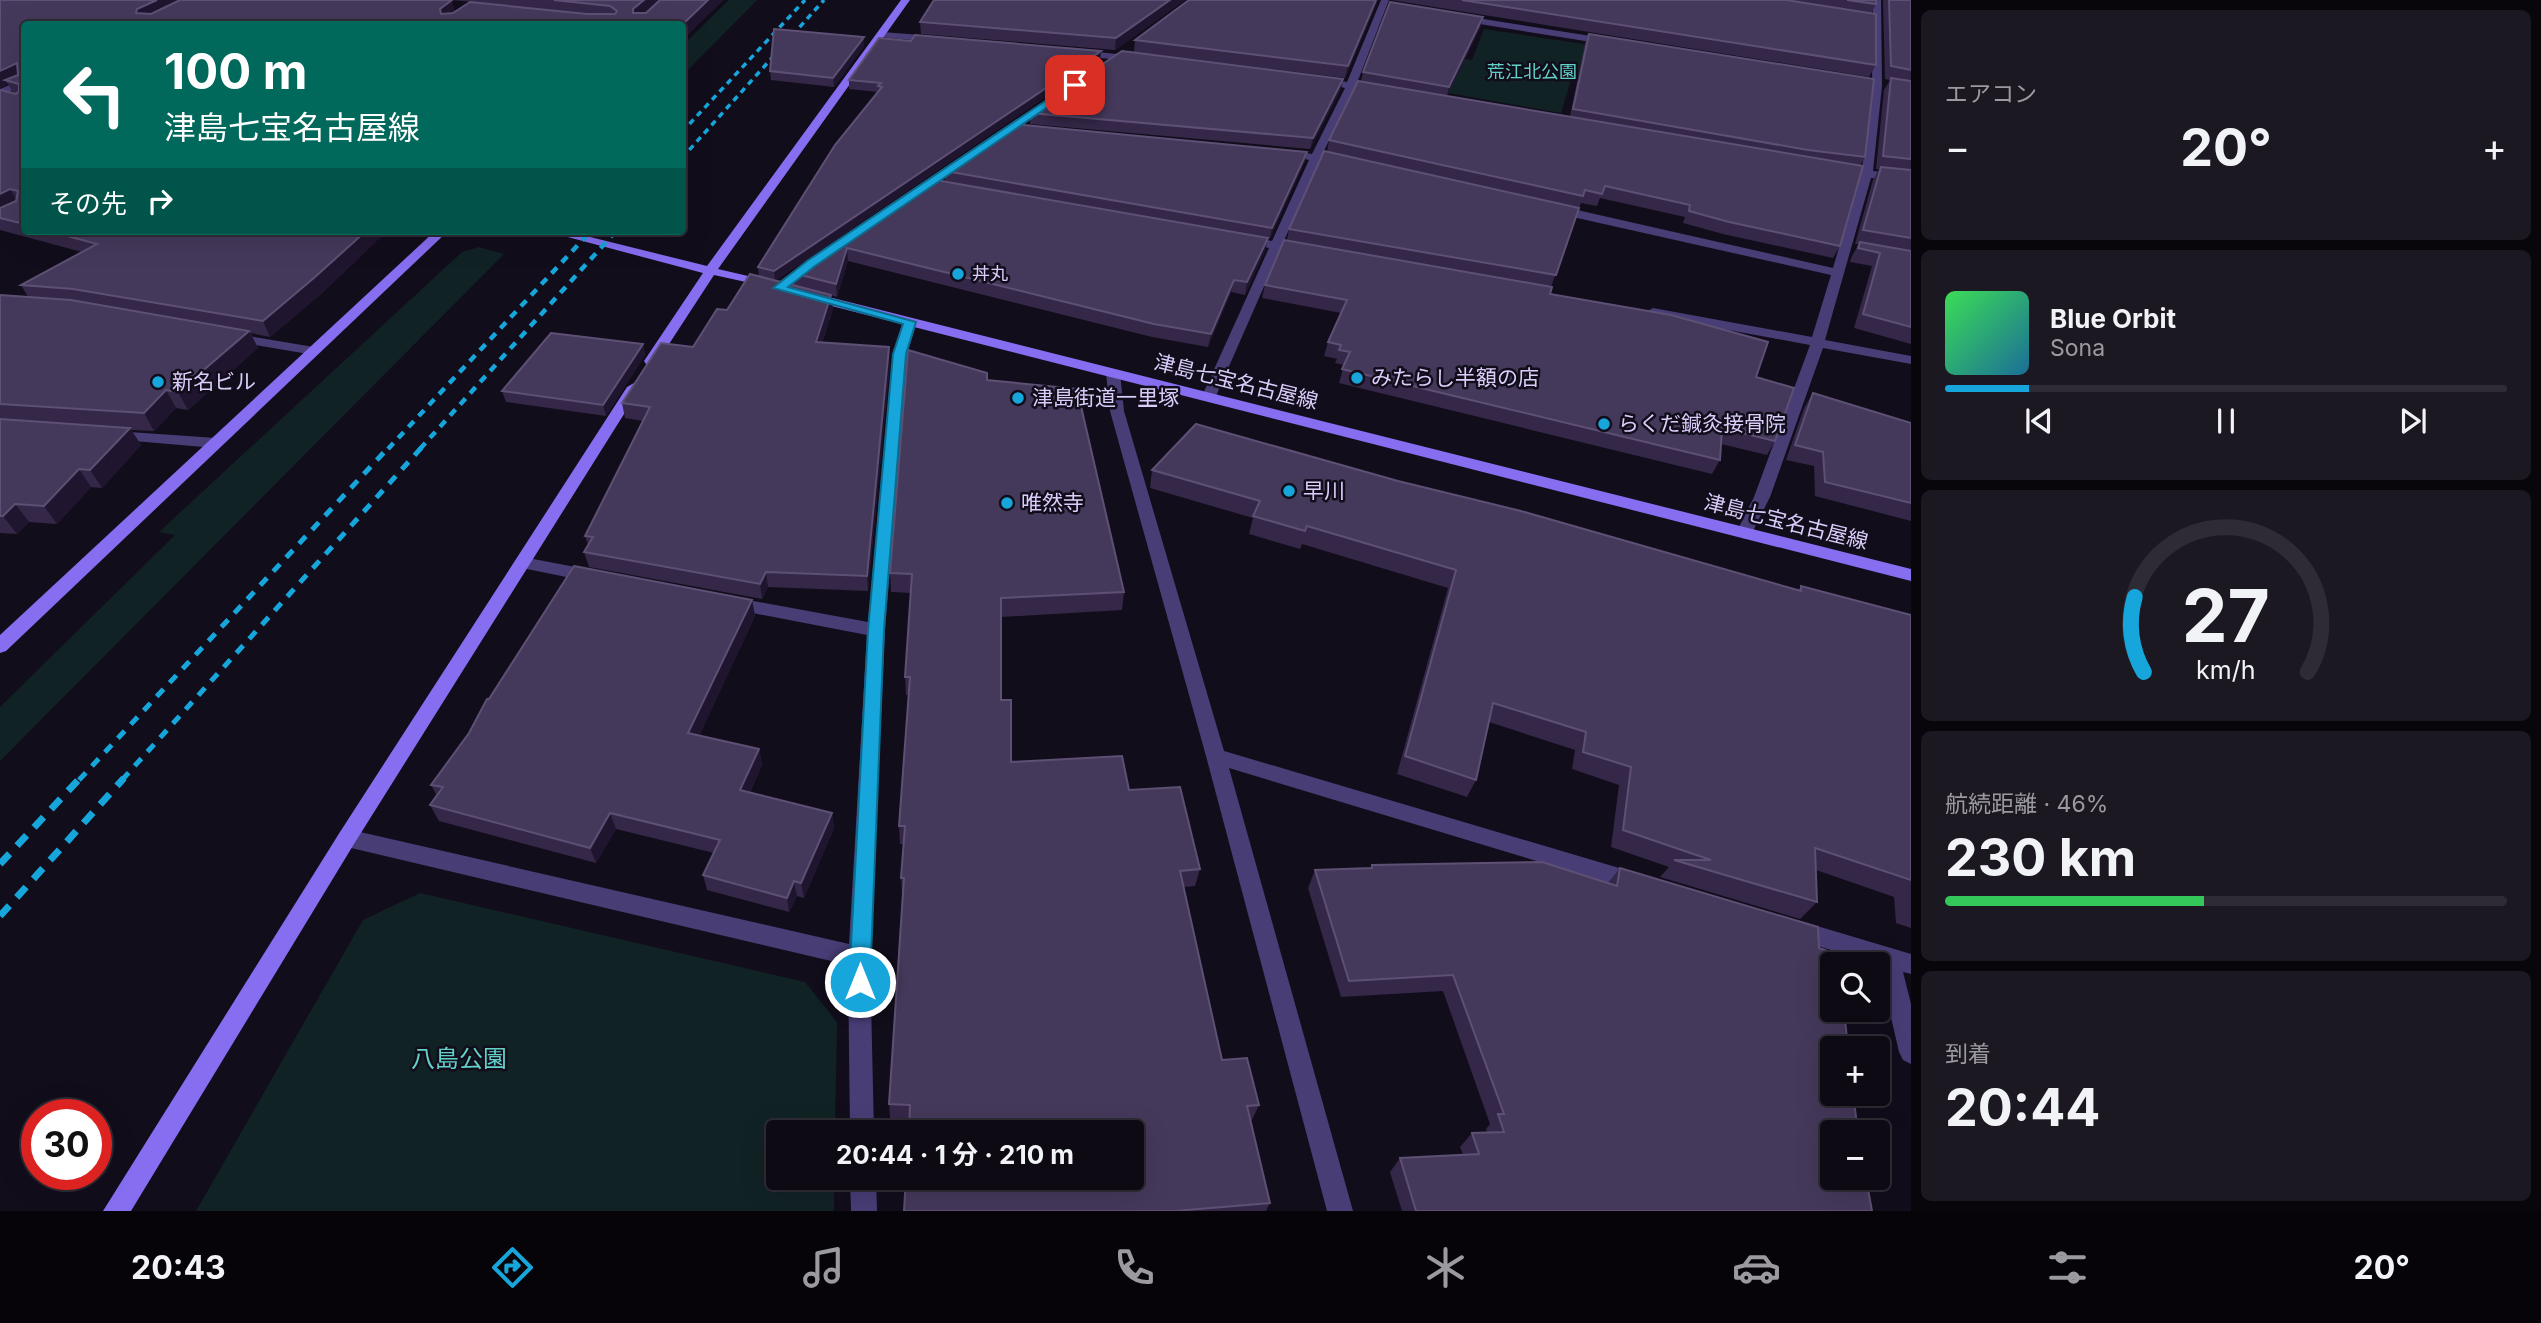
<!DOCTYPE html>
<html lang="ja">
<head>
<meta charset="utf-8">
<style>
  :root { --surface:#0e0a14; --page:#1c1822; --text:#f1f3f6; --muted:#9b9aa0; --line:#2e2b34; --accent:#16a6dc }
  body { margin:0; font-family:Inter,"Noto Sans JP",sans-serif; background:var(--page); color:var(--text); height:100vh; display:flex; flex-direction:column; font-size:26px; white-space:nowrap }
  * { box-sizing:border-box; margin:0 }
  p { font-size:23px; color:var(--muted) }
  .icon { flex:none; width:38px; height:38px; fill:none; stroke:currentColor; stroke-width:2; stroke-linecap:round; stroke-linejoin:round }
  .map { position:relative; flex:1; overflow:hidden }
  .panel { display:flex; flex-direction:column; gap:10px; padding:10px; background:#08060b; width:630px }
  .panel>* { flex:none }
  .hud { position:absolute; left:21px; top:21px; width:665px; height:214px; border-radius:7px; box-shadow:0 7px 28px #0002,0 0 0 2px var(--line); background:#00695c; color:#fff; overflow:hidden }
  .fabs { position:absolute; left:1820px; top:952px; display:grid; gap:14px }
  .fabs a { display:grid; place-items:center; width:70px; height:70px; border-radius:7px; background:var(--surface); box-shadow:0 7px 28px #0002,0 0 0 2px var(--line); font-size:35px }
  .speed { position:absolute; left:21px; top:1099px; display:flex; gap:14px; font-size:35px; font-weight:700; text-align:center }
  .speed>* { display:grid; place-content:center; width:91px; height:91px; border-radius:50%; background:var(--surface); box-shadow:0 7px 28px #0002,0 0 0 2px var(--line); line-height:1 }
  .speed .limit { border:10px solid #d22; background:#fff; color:#111 }
  .pin { position:absolute; display:grid; place-items:center; width:60px; height:60px; color:#fff; margin:-30px; border-radius:14px; box-shadow:0 4px 10px #0006 }
  .me { position:absolute; width:77px; margin:-38px; rotate:0deg; stroke-linejoin:round; filter:drop-shadow(0 0 5px #0008) }
  .turn { display:flex; align-items:center; gap:24px; height:147px; padding:0 28px; font-size:32px }
  .turn .icon { width:91px; height:91px; stroke-width:2.5 }
  .turn b { display:block; font-size:49px; line-height:60px }
  .then { display:flex; align-items:center; height:66px; padding:0 28px; background:#0003; gap:14px; font-size:26px }
  .big { font-size:52px; font-weight:700; line-height:1.1 }
  .panel .card { flex:1; display:flex; flex-direction:column; justify-content:center; gap:10px; min-width:0; padding:0 24px; border-radius:10px; background:var(--page) }
  .panel .dial { align-items:center; gap:0 }
  .dial svg { height:182px; overflow:visible; fill:none; stroke:var(--line); stroke-width:7; stroke-linecap:round; text-anchor:middle }
  .dial text { fill:var(--text); stroke:none }
  .song { display:flex; align-items:center; gap:21px }
  .cover { width:84px; height:84px; border-radius:10px; background:linear-gradient(135deg,hsl(130 70% 55%),hsl(200 70% 35%)) }
  .played { height:7px; border-radius:4px; background:linear-gradient(90deg,var(--accent) 15%,var(--line) 15%) }
  .keys { display:flex; justify-content:space-around; direction:ltr }
  .heat { display:flex; justify-content:space-between; align-items:center; font-size:38px; direction:ltr }
  .charge { height:10px; border-radius:5px; background:linear-gradient(90deg,#34c759 46%,var(--line) 0) }
  .trip { position:absolute; left:766px; top:1120px; width:378px; height:70px; border-radius:7px; background:var(--surface); box-shadow:0 7px 28px #0002,0 0 0 2px var(--line); font-weight:700; line-height:70px; text-align:center }
  .tab-bar { display:flex; height:112px; justify-content:space-around; align-items:center; background:#060408; color:var(--muted) }
  .tab-bar .icon { width:49px; height:49px }
  .tab-bar .on { color:var(--accent) }
  .tab-bar b { font-size:32px; color:var(--text) }
  main { display:flex; flex:1; min-height:0 }
  .map>svg:first-child { display:block }
  .green { fill:#112225 }
  .lines { fill:none; stroke-linecap:round; stroke-linejoin:round }
  .street { fill:#493d76; fill-rule:evenodd }
  .secondary { fill:#876df0; fill-rule:evenodd }
  .rail-far3 { stroke:#16a6dc; stroke-width:3.5; stroke-dasharray:6 5; stroke-linecap:butt }
  .rail-far2 { stroke:#16a6dc; stroke-width:4.5; stroke-dasharray:8 7; stroke-linecap:butt }
  .rail-far1 { stroke:#16a6dc; stroke-width:5; stroke-dasharray:10 9; stroke-linecap:butt }
  .rail { stroke:#16a6dc; stroke-width:7; stroke-dasharray:14 11; stroke-linecap:butt }
  .wall { fill:#342747; fill-rule:evenodd }
  .shaded-wall { fill:#1f152e }
  .building { fill:#45395b; stroke:#5d5074; stroke-width:2 }
  .route { fill:#16a6dc; stroke:#0e6c8f; stroke-width:2 }
  .poi-dot { fill:#16a6dc; stroke:#120d1b; stroke-width:2.5 }
  .labels { text-anchor:middle; stroke-width:5; stroke-linejoin:round; paint-order:stroke }
  .far-park-label { font-size:18px; fill:#61d1c9; stroke:#120d1b }
  .far-poi-label { font-size:18px; fill:#dacdfa; stroke:#120d1b; text-anchor:start }
  .poi-label { font-size:21px; fill:#dacdfa; stroke:#120d1b; text-anchor:start }
  .street-label { font-size:21px; fill:#dacdfa; stroke:#120d1b }
  .near-park-label { font-size:24px; fill:#61d1c9; stroke:#120d1b }
</style>
</head>
<body>
<main>
<div class="map">
<svg width="1911" height="1211" viewBox="0 0 1911 1211">
  <rect width="100%" height="100%" fill="#120d1b"/>
  <g class="green">
    <path d="M729,0H757L683,75V45Z"/>
    <path d="M1484,29L1616,49L1610,82L1572,76L1561,113L1380,81L1381,45L1472,60Z"/>
    <path d="M479,247L504,254L0,761V707L175,535L159,532L462,252Z"/>
    <path d="M420,893L805,982L837,1022L835,1132H779V1178H834V1211H196L363,920Z"/>
  </g>
  <g class="lines">
    <g class="street">
      <path d="M1381,0H1389L1357,83L1385,90L1380,93L1354,89L1322,155L1349,162L1343,165L1319,162L1283,243L1311,251L1305,255L1280,250L1216,396L1214,399H1204L1202,396L1269,248L1237,240L1243,236L1272,241L1309,160L1279,153L1285,150L1312,154L1345,88L1316,81L1321,78L1347,82Z"/>
      <path d="M1873,0H1881L1882,86L1873,171L1911,176V182L1871,178L1825,340L1911,356V364L1823,348L1770,497L1750,537L1744,539L1736,533L1754,497L1810,345L1653,316L1646,312L1653,308L1812,337L1831,275L1555,213L1549,209L1555,205L1833,268L1860,176L1838,173L1832,170L1838,167L1862,170L1872,86Z"/>
      <path d="M1458,15L1610,39L1615,42L1610,45L1455,20V16Z"/>
      <path d="M882,32L934,36L939,39L934,42L879,37L877,35Z"/>
      <path d="M1077,50L1137,56L1142,59L1137,62L1074,55L1072,53Z"/>
      <path d="M24,79V86L0,96V89Z"/>
      <path d="M1046,100L1055,102L1002,139H994V135Z"/>
      <path d="M959,158L969,160L921,193H913V189Z"/>
      <path d="M812,258L818,262L816,265L784,291H774V285Z"/>
      <path d="M910,318L917,322L907,354L885,630L870,957L874,1132H850L848,965L347,847L340,844L337,838L340,832L347,829L849,944L867,635L732,609L726,607L723,603L726,599L732,597L868,622L893,354L903,322Z"/>
      <path d="M231,333L314,347L321,351L314,355L226,340L224,337Z"/>
      <path d="M1113,369L1120,373L1124,411L1224,751L1636,873L1644,875L1647,882L1644,889L1636,891L1229,768L1353,1211H1327L1206,756L1110,411L1106,373Z"/>
      <path d="M115,431L216,438L224,443L216,448L110,439L107,436Z"/>
      <path d="M523,557L591,570L600,576L591,582L517,567L515,563Z"/>
      <path d="M1797,920L1911,954V974L1903,972L1911,1004V1064L1903,1060L1899,1052L1879,965L1789,937L1786,930L1789,923Z"/>
      <path d="M850,1178H876L877,1211H851Z"/>
    </g>
    <g class="secondary">
      <path d="M901,0H910L718,269L773,282V288L714,275L656,364H646L644,361L703,273L545,231H566L707,266Z"/>
      <path d="M435,231H448L6,651L0,653V635Z"/>
      <path d="M809,292L1911,569V581L804,299V293Z"/>
      <path d="M634,383L641,387L354,844L131,1211H103L340,832L627,387Z"/>
    </g>
    <g class="rail-far3">
      <path d="M682,132L805,0"/>
      <path d="M682,158L824,0"/>
    </g>
    <g class="rail-far2">
      <path d="M388,449L591,231"/>
      <path d="M420,449L616,231"/>
    </g>
    <g class="rail-far1">
      <path d="M79,780L389,447"/>
      <path d="M122,780L422,447"/>
    </g>
    <g class="rail">
      <path d="M0,864L80,778"/>
      <path d="M0,916L124,778"/>
    </g>
  </g>
  <g class="wall">
    <path d="M0,0H723L682,40L24,24V231H387L322,293L270,337L251,333L258,348L188,410L176,408L154,431L131,430L141,445L102,488L91,487L57,524L29,522L17,534L0,533V295L28,297L21,285L82,252L0,230V90L13,93L8,84L0,88ZM451,0L474,2L476,3L455,12Z"/>
    <path d="M1185,0L1115,50L921,34L920,22Z"/>
    <path d="M1189,0H1378L1345,78L1134,52L1135,40Z"/>
    <path d="M1391,0H1876V4L1871,14L1876,65L1869,77Z"/>
    <path d="M1883,0H1911V344L1854,328L1872,266L1850,262L1852,256L1859,244H1855L1873,180L1879,169H1876L1884,90L1890,80L1885,79Z"/>
    <path d="M1481,26L1447,96L1570,116L1585,43L1589,34L1865,157L1860,166L1840,246L1833,258L1723,234L1683,223L1685,217L1600,198L1597,206L1581,203L1551,287L1550,294L1756,377L1775,441L1767,455L1721,444L1720,460L1712,474L1339,383L1344,365L1335,363L1337,359L1324,356L1328,342L1341,313L1262,298L1265,285L1287,240L1289,229L1327,152L1329,140L1361,81L1363,72Z"/>
    <path d="M864,37V46L834,87L771,80L770,71Z"/>
    <path d="M911,41L1101,51L1100,60L775,281L794,286L793,273L930,179L1242,233L945,181V171L1307,152L1305,161L1270,238H1268L1265,250L1245,295L1231,292L1208,347L1152,337L848,261L837,297L831,295L833,309L822,343L890,362L868,591L768,587L762,599L589,567L584,552L588,545L585,536L643,421L625,418L622,403L693,347L759,277L758,267L878,92L849,89V80Z"/>
    <path d="M1341,89L1310,149L1030,124V113Z"/>
    <path d="M643,344L645,355L606,416L506,402L502,391Z"/>
    <path d="M987,380L1124,592L1122,610L1001,617V700L1011,762L1129,790L1200,869L1195,886L1184,887L1222,1060L1259,1105L1252,1120H1250L1270,1203L1266,1211H904L909,1119L890,1118L889,1104L902,895L901,878L904,844H900L899,826L909,695H906L905,677L911,593L891,592L890,573Z"/>
    <path d="M1813,393L1911,423V521L1815,496L1814,466L1786,460L1804,408Z"/>
    <path d="M1152,470L1398,481L1798,590L1801,586L1911,615V928L1896,923L1894,897L1816,870L1817,902L1800,919L1660,877L1669,867L1611,847L1619,785L1572,769L1575,750L1489,722L1476,780L1467,797L1397,774L1448,588L1302,544L1300,549L1249,534L1253,518L1150,488Z"/>
    <path d="M752,600L755,616L699,736L759,749L762,765L750,792L832,813L834,828L804,898L797,896L789,912L707,890L703,875L714,853L616,829L596,863L439,821L430,805L437,796L431,785L469,733L489,699Z"/>
    <path d="M1372,865L1608,883L1620,868L1819,948L1854,1111L1872,1211H1402L1390,1172L1400,1158L1463,1154L1460,1147L1472,1133H1487L1486,1129L1490,1124L1443,991L1341,997L1308,888L1315,870L1370,868Z"/>
  </g>
  <g class="shaded-wall">
    <path d="M157,0H189L143,22L136,13L137,9Z"/>
    <path d="M452,0L455,13L443,22L440,9Z"/>
    <path d="M644,0H660L635,22L633,9Z"/>
    <path d="M708,0H723L682,40V25Z"/>
    <path d="M1170,0H1185L1115,50L1116,38Z"/>
    <path d="M1376,0H1378L1345,78L1348,66Z"/>
    <path d="M1483,17L1481,26L1447,96L1449,87Z"/>
    <path d="M864,37V46L834,87L833,78Z"/>
    <path d="M1101,51L1100,60L775,281L774,271Z"/>
    <path d="M17,63L24,77L5,80L8,84L0,88V71Z"/>
    <path d="M1343,79L1341,89L1310,149L1313,138Z"/>
    <path d="M1307,152L1305,161L1270,238L1272,228Z"/>
    <path d="M10,189L19,204L0,213V194Z"/>
    <path d="M366,231H387L322,293L270,337L263,321Z"/>
    <path d="M1268,238L1265,250L1245,295L1247,282Z"/>
    <path d="M847,248L848,261L837,297L836,284Z"/>
    <path d="M1234,280L1231,292L1208,347L1211,334Z"/>
    <path d="M831,295L833,309L817,357L816,342Z"/>
    <path d="M249,331L258,348L188,410L178,392Z"/>
    <path d="M643,344L645,355L606,416L603,405Z"/>
    <path d="M889,347L890,362L868,591L867,576Z"/>
    <path d="M166,390L176,408L154,431L144,413Z"/>
    <path d="M130,428L141,445L102,488L90,470Z"/>
    <path d="M79,469L91,487L57,524L44,506Z"/>
    <path d="M15,504L29,522L17,534L3,516Z"/>
    <path d="M766,572L768,587L762,599L760,584Z"/>
    <path d="M752,600L755,616L693,749L688,733Z"/>
    <path d="M759,749L762,765L743,806L740,790Z"/>
    <path d="M610,813L616,829L596,863L590,848Z"/>
    <path d="M832,813L834,828L804,898L801,883Z"/>
    <path d="M794,881L797,896L789,912L787,898Z"/>
  </g>
  <g class="building">
    <path d="M0,0H157L137,9L136,13L151,14L180,0H452L440,9L441,14L453,13L470,2L587,14H615L617,11L610,6L554,0H644L633,9V13H646L660,0H708L682,25L24,24V224L0,218V208L16,201L18,191L10,189L0,194V90L16,94L19,91V84L5,80L18,75L17,63L0,71Z"/>
    <path d="M934,0H1170L1116,38L920,22Z"/>
    <path d="M1189,0H1376L1348,66L1135,40Z"/>
    <path d="M1462,0H1786L1876,14V65Z"/>
    <path d="M1847,0H1876V4Z"/>
    <path d="M1889,0H1911V70L1891,66Z"/>
    <path d="M1390,2L1483,17L1449,87L1363,72Z"/>
    <path d="M774,29L864,37L833,78L770,71Z"/>
    <path d="M1589,34L1874,79L1865,157L1808,150L1573,109Z"/>
    <path d="M915,35L1101,51L774,271L758,267L835,145L882,87L878,86L881,83L849,80L879,38L911,41Z"/>
    <path d="M1122,51L1343,79L1313,138L1030,113Z"/>
    <path d="M1891,78L1911,81V159L1883,156Z"/>
    <path d="M1358,81L1863,166L1840,246L1729,222L1689,211L1690,205L1605,186L1602,194L1585,190L1583,196L1329,140Z"/>
    <path d="M1014,124L1307,152L1272,228L945,171Z"/>
    <path d="M1324,151L1579,208L1556,275L1289,229Z"/>
    <path d="M1881,167L1911,170V238L1863,230Z"/>
    <path d="M930,179L1268,238L1247,282L1234,280L1211,334L1154,324L847,248L836,284L793,273Z"/>
    <path d="M49,231H366L315,277L263,321L73,289L21,285L97,244Z"/>
    <path d="M1284,240L1552,287L1550,294L1671,315L1768,342L1756,377L1794,388L1775,441L1722,428L1720,460L1342,369L1350,352L1339,350L1341,345L1328,342L1347,300L1265,285Z"/>
    <path d="M1860,242L1911,251V327L1863,314L1880,253L1858,248Z"/>
    <path d="M750,274L831,295L816,342L889,347L867,576L766,572L760,584L584,552L593,537L585,536L650,407L622,403L661,343L693,347L717,309L727,310Z"/>
    <path d="M0,295L71,300L249,331L178,392L166,390L144,413L0,404Z"/>
    <path d="M551,333L643,344L603,405L502,391Z"/>
    <path d="M908,350L987,373V380L1077,389L1124,592L1001,598V700H1011V762L1122,756L1129,790L1180,787L1200,869L1180,871L1222,1060L1247,1058L1259,1105L1247,1106L1270,1203L1175,1211H904L906,1178H1132V1132H909L910,1105L889,1104L904,878H901L905,826H899L910,677H905L912,574L890,573Z"/>
    <path d="M1813,393L1911,423V503L1825,482L1823,452L1795,445Z"/>
    <path d="M0,419L130,428L90,470L79,469L44,506L15,504L3,516H0Z"/>
    <path d="M1196,424L1398,481L1521,511L1801,591V586L1911,615V880L1815,848L1817,902L1674,860H1711L1623,830L1631,767L1583,752L1586,732L1493,703L1476,780L1405,756L1456,570L1307,526L1305,531L1253,516L1260,501L1152,470Z"/>
    <path d="M574,566L752,600L688,733L759,749L740,790L832,813L801,883L794,881L787,898L703,875L720,840L610,813L590,848L430,805L443,787L431,785L469,733L487,699H489Z"/>
    <path d="M1542,862L1617,886L1620,868L1818,927L1819,948L1839,955L1840,964H1832V1010H1844L1848,1048H1832V1094H1853L1858,1132H1832V1178H1866L1872,1211H1416L1400,1158L1479,1154L1472,1133L1504,1132L1498,1114H1504L1453,975L1349,981L1315,870L1372,868V865Z"/>
  </g>
  <path class="route" d="M1072,83L1080,85L815,266L788,287L916,322L906,354L884,630L870,982L867,989L860,992L852,989L849,982L868,630L893,354L903,324L773,288L807,261Z"/>
  <g class="poi-dot">
    <circle cx="958" cy="274" r="7"/>
    <circle cx="1357" cy="378" r="7"/>
    <circle cx="158" cy="382" r="7"/>
    <circle cx="1018" cy="398" r="7"/>
    <circle cx="1604" cy="424" r="7"/>
    <circle cx="1289" cy="491" r="7"/>
    <circle cx="1007" cy="503" r="7"/>
  </g>
  <g class="labels">
    <g class="far-park-label">
      <text x="1532" y="78">荒江北公園</text>
    </g>
    <g class="far-poi-label">
      <text x="972" y="280">丼丸</text>
    </g>
    <g class="poi-label">
      <text x="1371" y="385">みたらし半額の店</text>
      <text x="172" y="389">新名ビル</text>
      <text x="1032" y="405">津島街道一里塚</text>
      <text x="1618" y="431">らくだ鍼灸接骨院</text>
      <text x="1303" y="498">早川</text>
      <text x="1021" y="510">唯然寺</text>
    </g>
    <g class="street-label">
      <text transform="translate(1236 382) rotate(14)" y="7">津島七宝名古屋線</text>
      <text transform="translate(1786 522) rotate(14)" y="7">津島七宝名古屋線</text>
    </g>
    <g class="near-park-label">
      <text x="459" y="1067">八島公園</text>
    </g>
  </g>
</svg>
<div class="fabs">
<a><svg class="icon" aria-label="search" viewBox="0 0 24 24"><circle cx="10" cy="10" r="6"/><path d="M15 15l6 6"/></svg></a>
<a>+</a>
<a>−</a>
</div>
<div class="speed"><div class="limit">30</div></div>
<div class="pin" style="left:1075px;top:85px;background:#d93025"><svg class="icon" aria-label="arrive" viewBox="0 0 24 24"><path d="M6 21V4h12l-3 4 3 4H6"/></svg></div>
<svg class="me" style="left:860px;top:982px" viewBox="-20 -20 40 40"><circle r="17" fill="#16a6dc" stroke="#fff" stroke-width="3"/><path d="M0-11L8 9 0 5-8 9z" fill="#fff"/></svg>
<div class="trip">20:44 · 1 分 · 210 m</div>
<div class="hud">
<div class="turn"><svg class="icon" aria-label="left" viewBox="0 0 24 24"><path d="M17 20v-9H6M10 6l-5 5 5 5"/></svg><div><b>100 m</b>津島七宝名古屋線</div></div>
<div class="then">その先<svg class="icon" aria-label="right" viewBox="0 0 24 24"><path d="M7 20v-9h11M14 6l5 5-5 5"/></svg></div>
</div>
</div>
<section class="panel">
<div class="card"><p>エアコン</p>
<div class="heat"><a>−</a><b class="big">20°</b><a>+</a></div>
</div>
<div class="card">
<div class="song"><i class="cover"></i><div><b>Blue Orbit</b><p>Sona</p></div></div>
<div class="played"></div>
<div class="keys"><svg class="icon" aria-label="previous" viewBox="0 0 24 24"><path d="M18 5L8 12l10 7zM5 5v14"/></svg><svg class="icon" aria-label="pause" viewBox="0 0 24 24"><path d="M8 5v14M16 5v14"/></svg><svg class="icon" aria-label="next" viewBox="0 0 24 24"><path d="M6 5l10 7-10 7zM19 5v14"/></svg></div>
</div>
<div class="card dial"><svg viewBox="0 0 100 80">
<path d="M14 69A42 42 0 1 1 86 69"/>
<path d="M14 69A42 42 0 0 1 10 36" stroke="#16a6dc"/>
<text x="50" y="56" font-size="32" font-weight="700">27</text>
<text x="50" y="72" font-size="11">km/h</text>
</svg></div>
<div class="card"><p>航続距離 · 46%</p><b class="big">230 km</b><div class="charge"></div></div>
<div class="card"><p>到着</p><b class="big">20:44</b></div>
</section>
</main>
<nav class="tab-bar">
<b>20:43</b>
<svg class="icon on" aria-label="directions" viewBox="0 0 24 24"><path d="M12 3l9 9-9 9-9-9zM9 14v-3h6M13 9l2 2-2 2"/></svg>
<svg class="icon" aria-label="music" viewBox="0 0 24 24"><path d="M9 18V5l10-2v13"/><circle cx="6" cy="18" r="3"/><circle cx="16" cy="16" r="3"/></svg>
<svg class="icon" aria-label="phone" viewBox="0 0 24 24"><path d="M5 4h4l2 5-3 2q2 4 5 5l2-3 5 2v4C11 20 4 13 5 4z"/></svg>
<svg class="icon" aria-label="climate" viewBox="0 0 24 24"><path d="M12 3v18M4 7l16 10M4 17L20 7"/></svg>
<svg class="icon" aria-label="car" viewBox="0 0 24 24"><path d="M5 17H2v-5l4-1 3-4h7l3 4 3 1v5h-3M9 17h6M6 11h13"/><circle cx="7" cy="17" r="2"/><circle cx="17" cy="17" r="2"/></svg>
<svg class="icon" aria-label="filters" viewBox="0 0 24 24"><path d="M4 7h16M4 17h16"/><circle cx="9" cy="7" r="2"/><circle cx="15" cy="17" r="2"/></svg>
<b>20°</b>
</nav>
</body>
</html>
